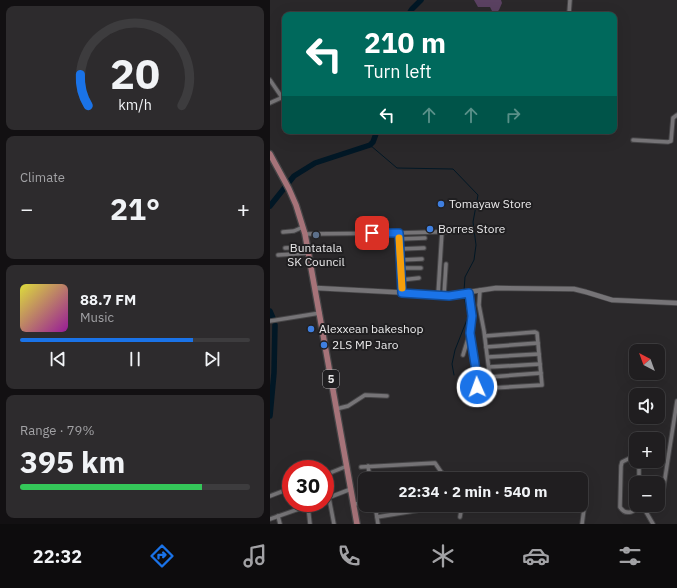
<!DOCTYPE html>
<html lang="en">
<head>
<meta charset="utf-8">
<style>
  :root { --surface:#201e20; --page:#2d2b2d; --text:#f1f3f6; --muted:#a2a2a5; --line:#3d3c3e; --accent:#1a73e8 }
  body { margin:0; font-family:"IBM Plex Sans",sans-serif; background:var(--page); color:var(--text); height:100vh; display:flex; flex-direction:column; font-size:15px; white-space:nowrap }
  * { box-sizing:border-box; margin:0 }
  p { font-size:13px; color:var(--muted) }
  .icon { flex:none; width:22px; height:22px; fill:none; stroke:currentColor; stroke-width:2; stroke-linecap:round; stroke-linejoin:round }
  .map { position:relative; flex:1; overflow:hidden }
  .drawer { display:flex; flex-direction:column; gap:6px; padding:6px; background:#121012; width:270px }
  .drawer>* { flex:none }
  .top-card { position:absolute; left:12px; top:12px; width:335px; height:122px; border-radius:8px; box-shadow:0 4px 16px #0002,0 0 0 1px var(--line); background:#00695c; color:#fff; overflow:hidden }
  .needle { width:26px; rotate:319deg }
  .fabs { position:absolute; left:359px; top:344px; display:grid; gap:8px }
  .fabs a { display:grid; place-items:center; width:36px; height:36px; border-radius:8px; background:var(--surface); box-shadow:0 4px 16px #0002,0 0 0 1px var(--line); font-size:20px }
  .speed { position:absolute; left:12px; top:460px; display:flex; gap:8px; font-size:20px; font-weight:700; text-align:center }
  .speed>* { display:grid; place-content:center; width:52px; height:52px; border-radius:50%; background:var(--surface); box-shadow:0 4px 16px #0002,0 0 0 1px var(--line); line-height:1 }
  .speed .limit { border:6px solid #d22; background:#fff; color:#111 }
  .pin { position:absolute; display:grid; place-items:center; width:34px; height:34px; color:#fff; margin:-17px; border-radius:8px; box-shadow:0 2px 6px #0006 }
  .me { position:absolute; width:44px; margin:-22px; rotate:358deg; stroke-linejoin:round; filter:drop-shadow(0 0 3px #0008) }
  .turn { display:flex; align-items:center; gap:14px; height:84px; padding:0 16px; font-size:18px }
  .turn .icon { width:52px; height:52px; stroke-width:2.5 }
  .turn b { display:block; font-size:28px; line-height:34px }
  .lanes { display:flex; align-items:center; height:38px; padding:0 16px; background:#0003; justify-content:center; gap:20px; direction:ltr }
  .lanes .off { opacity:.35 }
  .big { font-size:30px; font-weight:700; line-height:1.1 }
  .drawer .widget { flex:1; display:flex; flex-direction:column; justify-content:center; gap:6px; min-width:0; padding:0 14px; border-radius:8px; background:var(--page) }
  .drawer .dial { align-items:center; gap:0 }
  .dial svg { height:104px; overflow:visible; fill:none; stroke:var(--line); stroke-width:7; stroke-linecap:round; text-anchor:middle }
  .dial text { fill:var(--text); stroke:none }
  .song { display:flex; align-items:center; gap:12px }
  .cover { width:48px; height:48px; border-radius:6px; background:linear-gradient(135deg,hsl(60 70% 55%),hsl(300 70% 35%)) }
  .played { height:4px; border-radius:2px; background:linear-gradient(90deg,var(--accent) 75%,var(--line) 75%) }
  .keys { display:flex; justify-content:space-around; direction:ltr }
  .heat { display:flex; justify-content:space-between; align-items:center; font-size:22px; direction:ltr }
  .charge { height:6px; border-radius:3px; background:linear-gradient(90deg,#34c759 79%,var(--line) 0) }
  .trip { position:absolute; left:88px; top:472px; width:230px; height:40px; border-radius:8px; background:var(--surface); box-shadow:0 4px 16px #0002,0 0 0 1px var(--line); font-weight:700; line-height:40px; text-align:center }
  .menu { display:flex; height:64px; justify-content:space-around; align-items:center; background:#0d0c0d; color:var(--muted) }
  .menu .icon { width:28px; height:28px }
  .menu .on { color:var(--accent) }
  .menu b { font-size:18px; color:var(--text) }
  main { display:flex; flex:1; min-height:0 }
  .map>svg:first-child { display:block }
  .green { fill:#5a4161 }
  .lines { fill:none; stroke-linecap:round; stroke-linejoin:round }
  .stream { stroke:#011725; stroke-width:1 }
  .river { stroke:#011725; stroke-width:5.5 }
  .minor-casing { stroke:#464547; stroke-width:5.5 }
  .tertiary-casing { stroke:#464547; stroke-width:6 }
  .primary-casing { stroke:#464547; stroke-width:8 }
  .minor { stroke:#767477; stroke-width:3.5 }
  .tertiary { stroke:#767477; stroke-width:4.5 }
  .primary { stroke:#a67379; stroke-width:5.5 }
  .route-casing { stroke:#114b97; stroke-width:10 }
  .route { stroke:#1a73e8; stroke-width:7 }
  .slow { stroke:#f59e0b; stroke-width:7 }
  .shop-dot { fill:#3f7fe0; stroke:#201f21; stroke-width:1.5 }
  .service-dot { fill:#5c6f8a; stroke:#201f21; stroke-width:1.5 }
  .labels { text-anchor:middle; stroke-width:4; stroke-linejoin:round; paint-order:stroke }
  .shield { fill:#201f21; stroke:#adacae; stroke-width:1 }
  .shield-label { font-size:11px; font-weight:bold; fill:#eae9ea }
  .poi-label { font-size:12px; fill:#eae9ea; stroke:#201f21; text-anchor:start }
</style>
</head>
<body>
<main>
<section class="drawer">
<div class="widget dial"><svg viewBox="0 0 100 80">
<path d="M14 69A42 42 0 1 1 86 69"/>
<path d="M14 69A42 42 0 0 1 8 45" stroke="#1a73e8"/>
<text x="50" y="56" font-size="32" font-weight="700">20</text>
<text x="50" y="72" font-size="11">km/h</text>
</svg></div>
<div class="widget"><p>Climate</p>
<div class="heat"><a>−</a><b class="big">21°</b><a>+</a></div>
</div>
<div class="widget">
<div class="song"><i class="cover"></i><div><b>88.7 FM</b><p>Music</p></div></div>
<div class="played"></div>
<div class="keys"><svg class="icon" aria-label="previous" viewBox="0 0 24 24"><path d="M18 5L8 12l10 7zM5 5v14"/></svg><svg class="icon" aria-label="pause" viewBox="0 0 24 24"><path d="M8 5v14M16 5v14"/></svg><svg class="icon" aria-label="next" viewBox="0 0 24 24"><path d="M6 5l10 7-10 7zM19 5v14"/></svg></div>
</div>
<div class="widget"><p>Range · 79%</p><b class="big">395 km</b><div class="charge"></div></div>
</section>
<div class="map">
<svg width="407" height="524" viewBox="0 0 407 524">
  <rect width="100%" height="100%" fill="#2a282a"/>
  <path class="green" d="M204,0H231L232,3L229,10L224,15L220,7H208Z"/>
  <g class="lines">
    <g class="stream">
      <path d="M100,145L127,168L183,169L208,195L203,222L206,245L204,260L195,277L194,291"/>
      <path d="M184,375L182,364L185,350L198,317L194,295"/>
    </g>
    <g class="river">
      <path d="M138,15L142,9L151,0"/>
      <path d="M0,206L24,176L45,163L100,145L103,142L107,131"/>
      <path d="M0,311L3,318"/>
      <path d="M0,416L4,373L5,325"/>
    </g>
    <defs>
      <g id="minor">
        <path d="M299,14L300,0"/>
        <path d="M0,80L11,96V98L0,103"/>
        <path d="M363,140L398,142L401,141L403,118L407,115"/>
        <path d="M13,232L24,231L33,227"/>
        <path d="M129,233L132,293"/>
        <path d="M35,234L129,233L198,231"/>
        <path d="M129,239L155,238"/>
        <path d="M15,248L38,247"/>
        <path d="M130,249L154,248"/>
        <path d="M8,255L39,253"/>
        <path d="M130,260L152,259"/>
        <path d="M131,268H151"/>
        <path d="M131,280L149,278"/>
        <path d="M210,290L209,305L214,331L222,394"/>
        <path d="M168,295L172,231"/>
        <path d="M174,295L176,264"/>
        <path d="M0,321L50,313"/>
        <path d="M215,336L265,332L267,333L272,385L221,388"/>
        <path d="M216,347L268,343"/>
        <path d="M193,355L201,329L202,316L199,293"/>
        <path d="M218,357L269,354"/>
        <path d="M219,367L270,364"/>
        <path d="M220,377L271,373"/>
        <path d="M196,381L201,387L209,386L200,333"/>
        <path d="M66,409L78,406L95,395L117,396"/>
        <path d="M366,460L360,458L352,462L351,466L350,507C356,517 365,511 372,505"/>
        <path d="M368,461L369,465V483"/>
        <path d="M98,466L100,479"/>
        <path d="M91,467L165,463L176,479"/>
        <path d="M55,475L77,466"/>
        <path d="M137,479L172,473"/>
        <path d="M393,491L407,401"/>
        <path d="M0,496L21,488"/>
        <path d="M59,498L64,524"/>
        <path d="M55,499L81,489"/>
        <path d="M84,504L95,503"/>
        <path d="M105,505L108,524"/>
        <path d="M288,505L313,507L314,509L312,524"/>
        <path d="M372,505L383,524"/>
        <path d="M38,506L40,524"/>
        <path d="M8,516L10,524"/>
        <path d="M107,517L181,505"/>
        <path d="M190,517L192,505"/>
        <path d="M0,519L46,503"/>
      </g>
      <path id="tertiary" d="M46,288L179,295L226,288L304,289L316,292L342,300L407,303"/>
      <path id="primary" d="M0,154L19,189L26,205L35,234L87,524"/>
    </defs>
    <use href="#minor" class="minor-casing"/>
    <use href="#tertiary" class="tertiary-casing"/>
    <use href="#primary" class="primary-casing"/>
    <use href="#minor" class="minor"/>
    <use href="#tertiary" class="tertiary"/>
    <use href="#primary" class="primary"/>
  </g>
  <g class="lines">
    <defs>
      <path id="route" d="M102,233H129L132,293L179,296L199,293L202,316L200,333L208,383V386L207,387"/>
    </defs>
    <use href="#route" class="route-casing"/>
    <use href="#route" class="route"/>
    <path class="slow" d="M129,238L132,288"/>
  </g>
  <g class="shop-dot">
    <circle cx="171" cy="204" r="4"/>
    <circle cx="160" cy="229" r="4"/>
    <circle cx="41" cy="329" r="4"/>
    <circle cx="54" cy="345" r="4"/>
  </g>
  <circle class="service-dot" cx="46" cy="235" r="4"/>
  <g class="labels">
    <rect class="shield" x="53" y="370" width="16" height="18" rx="3"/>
    <g class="shield-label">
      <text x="61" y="383">5</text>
    </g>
    <g class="poi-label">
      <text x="179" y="208">Tomayaw Store</text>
      <text x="168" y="233">Borres Store</text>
      <text x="46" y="252" text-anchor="middle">Buntatala<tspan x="46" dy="14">SK Council</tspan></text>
      <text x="49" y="333">Alexxean bakeshop</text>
      <text x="62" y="349">2LS MP Jaro</text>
    </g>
  </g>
</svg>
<div class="fabs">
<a><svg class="needle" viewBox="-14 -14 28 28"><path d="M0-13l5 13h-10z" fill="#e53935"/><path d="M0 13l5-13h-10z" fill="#a2a2a5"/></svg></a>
<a><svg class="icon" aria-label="sound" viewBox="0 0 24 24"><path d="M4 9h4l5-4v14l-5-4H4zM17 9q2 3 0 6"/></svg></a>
<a>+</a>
<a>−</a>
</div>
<div class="speed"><div class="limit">30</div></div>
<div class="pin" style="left:102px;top:233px;background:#d93025"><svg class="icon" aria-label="arrive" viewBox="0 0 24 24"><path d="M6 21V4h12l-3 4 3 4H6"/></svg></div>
<svg class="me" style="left:207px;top:387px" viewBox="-20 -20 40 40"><circle r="17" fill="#1a73e8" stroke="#fff" stroke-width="3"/><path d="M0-11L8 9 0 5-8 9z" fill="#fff"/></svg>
<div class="trip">22:34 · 2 min · 540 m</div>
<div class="top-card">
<div class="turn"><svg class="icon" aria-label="left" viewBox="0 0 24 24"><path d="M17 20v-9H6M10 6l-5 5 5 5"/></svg><div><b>210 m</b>Turn left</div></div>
<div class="lanes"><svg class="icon" aria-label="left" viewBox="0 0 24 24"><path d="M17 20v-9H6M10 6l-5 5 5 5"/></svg><svg class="icon off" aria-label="ahead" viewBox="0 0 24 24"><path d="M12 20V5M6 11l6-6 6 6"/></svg><svg class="icon off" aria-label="ahead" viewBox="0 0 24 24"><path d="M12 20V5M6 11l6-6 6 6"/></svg><svg class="icon off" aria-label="right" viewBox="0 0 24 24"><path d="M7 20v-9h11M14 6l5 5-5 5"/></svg></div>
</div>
</div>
</main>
<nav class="menu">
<b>22:32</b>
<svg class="icon on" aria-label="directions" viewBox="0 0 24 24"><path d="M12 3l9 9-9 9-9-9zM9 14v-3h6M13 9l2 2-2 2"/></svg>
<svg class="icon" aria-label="music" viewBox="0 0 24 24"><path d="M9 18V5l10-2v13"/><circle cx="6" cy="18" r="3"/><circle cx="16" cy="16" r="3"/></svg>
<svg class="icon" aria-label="phone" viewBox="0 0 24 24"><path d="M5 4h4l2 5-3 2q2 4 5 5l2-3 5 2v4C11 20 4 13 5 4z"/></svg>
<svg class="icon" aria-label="climate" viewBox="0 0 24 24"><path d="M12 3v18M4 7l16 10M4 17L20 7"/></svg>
<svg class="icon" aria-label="car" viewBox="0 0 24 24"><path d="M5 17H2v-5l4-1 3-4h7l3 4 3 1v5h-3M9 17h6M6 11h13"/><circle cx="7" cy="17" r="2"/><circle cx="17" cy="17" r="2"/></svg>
<svg class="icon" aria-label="filters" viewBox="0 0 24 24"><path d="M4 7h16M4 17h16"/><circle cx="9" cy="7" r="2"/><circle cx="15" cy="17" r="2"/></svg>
</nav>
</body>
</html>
